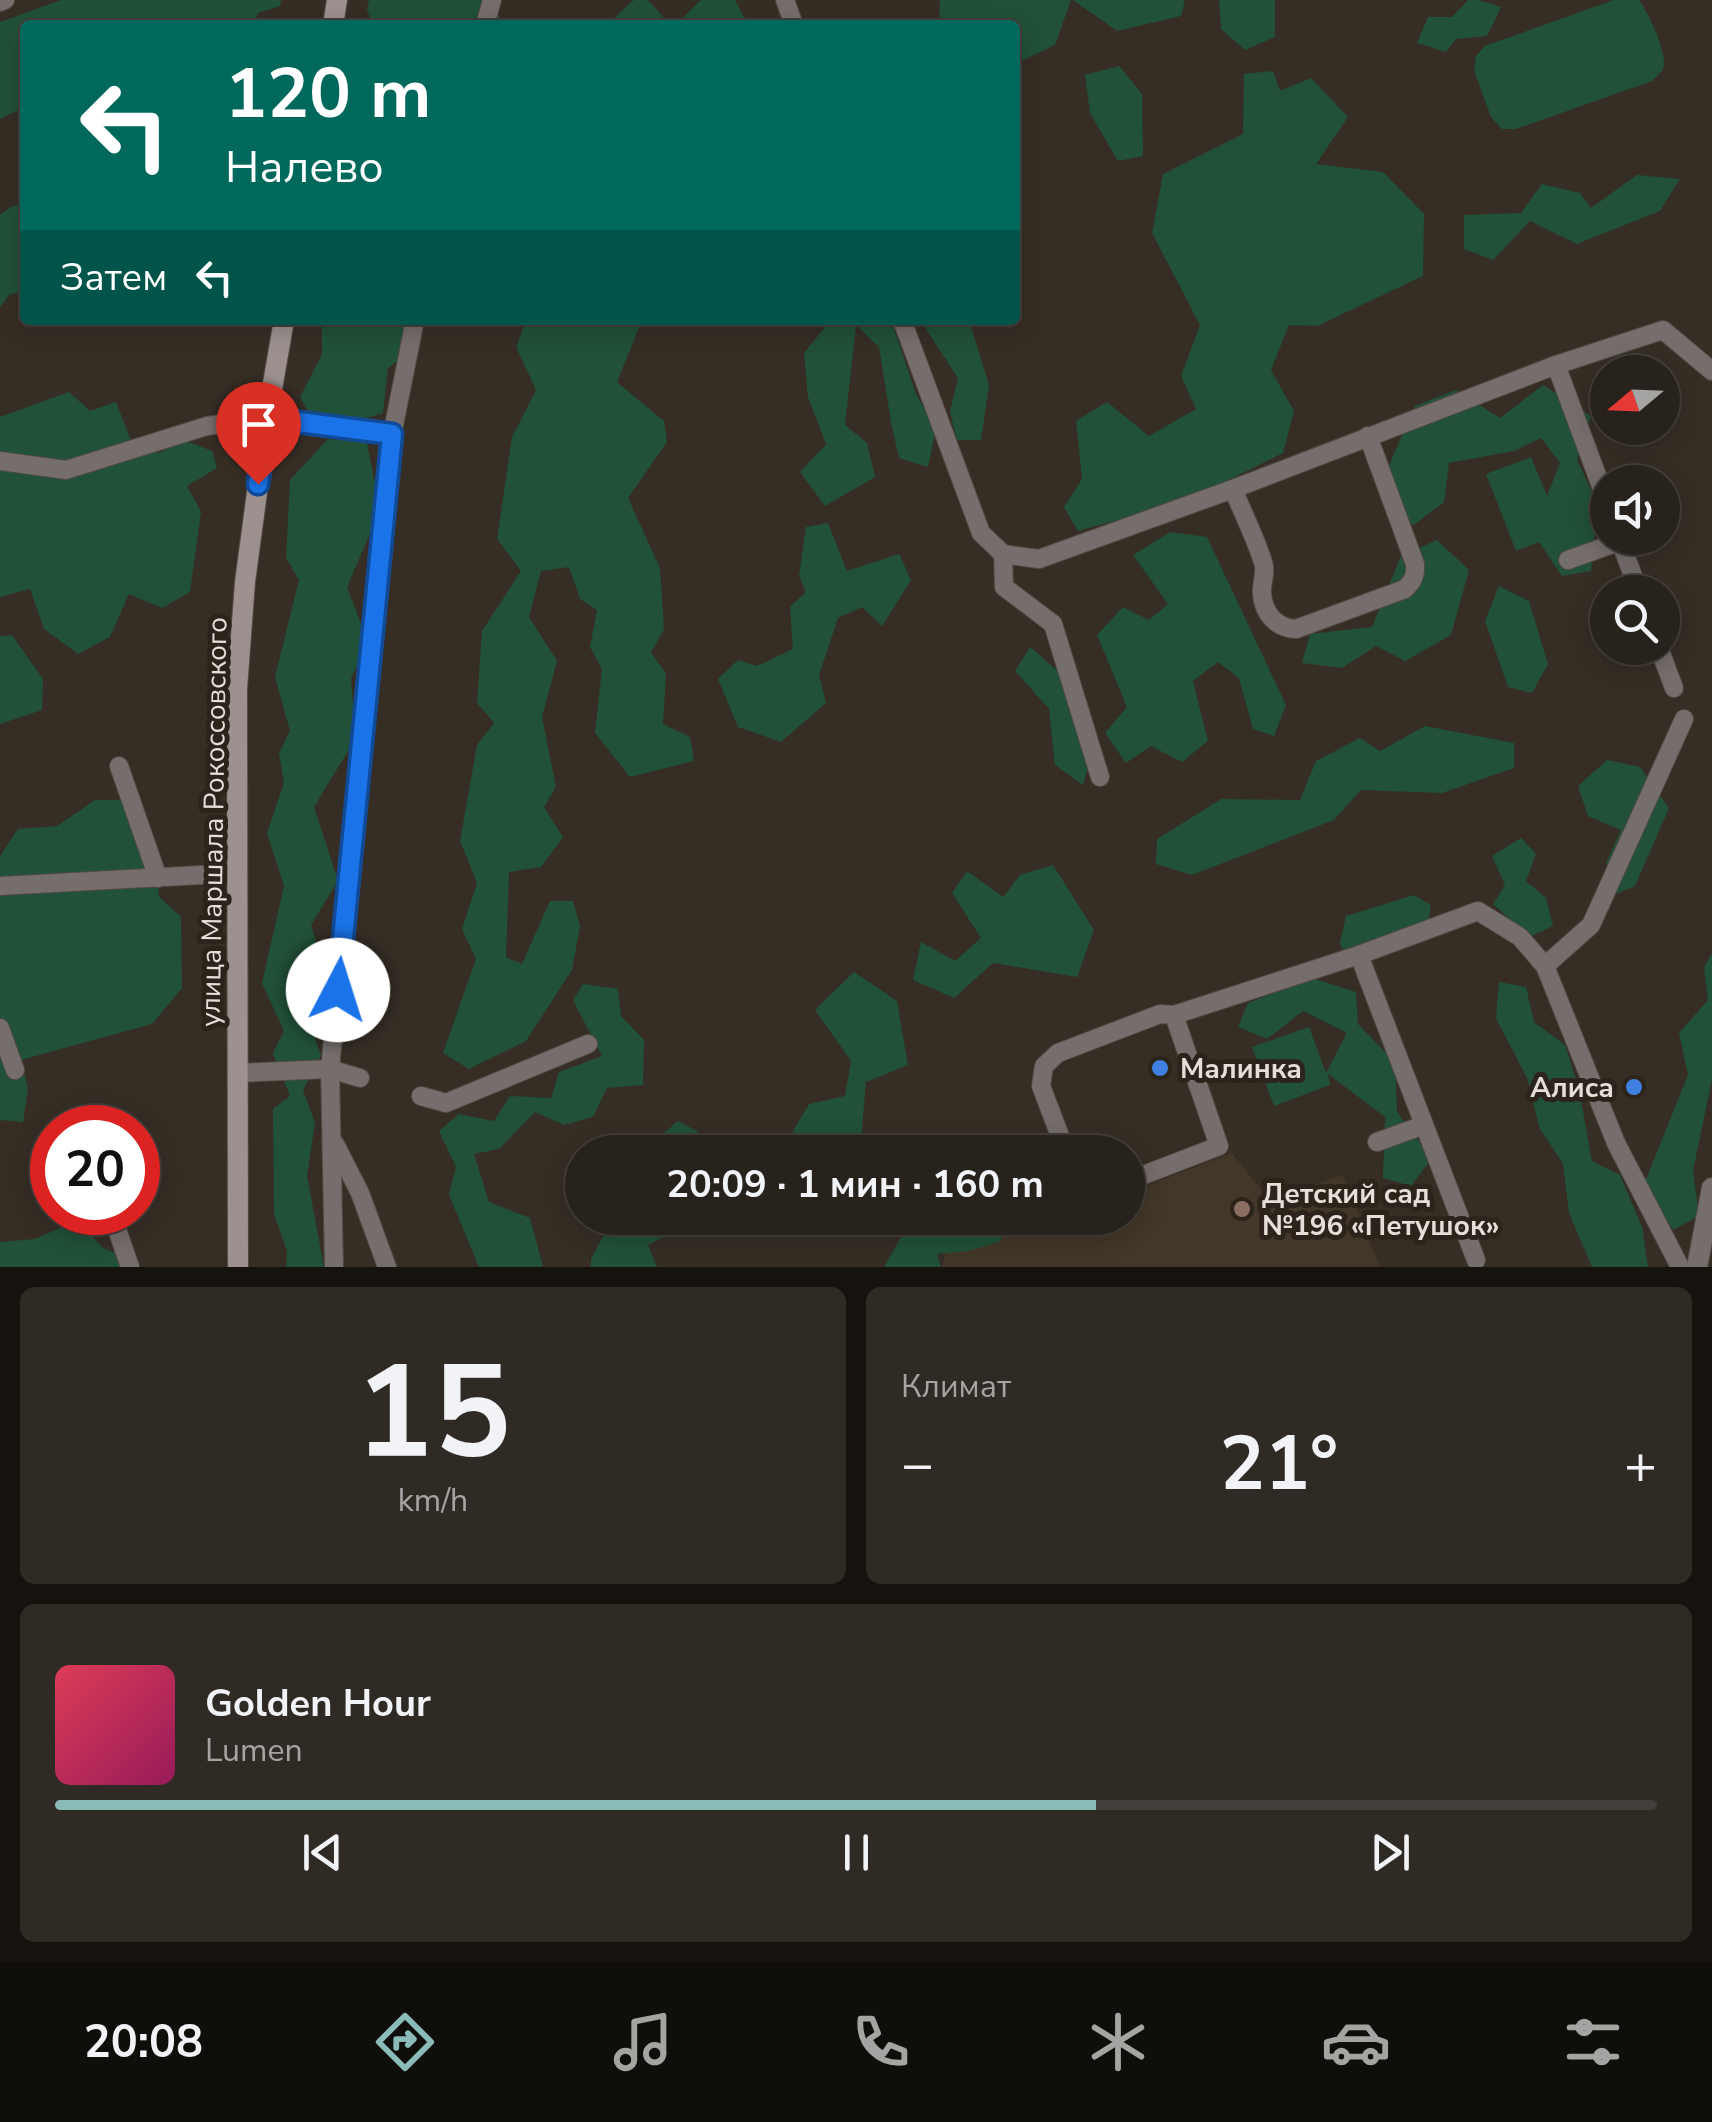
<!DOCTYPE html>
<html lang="ru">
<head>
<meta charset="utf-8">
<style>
  :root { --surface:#28221c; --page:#302a25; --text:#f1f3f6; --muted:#a5a4a3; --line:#443f3b; --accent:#8bbbb9 }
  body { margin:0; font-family:"Nunito Sans",sans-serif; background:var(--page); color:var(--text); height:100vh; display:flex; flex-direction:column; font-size:38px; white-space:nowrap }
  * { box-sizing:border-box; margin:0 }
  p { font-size:32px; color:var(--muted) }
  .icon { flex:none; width:55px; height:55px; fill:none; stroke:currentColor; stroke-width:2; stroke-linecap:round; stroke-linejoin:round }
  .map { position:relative; height:1267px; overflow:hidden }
  .panel { display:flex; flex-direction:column; gap:20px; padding:20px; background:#16130f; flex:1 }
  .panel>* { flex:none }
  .guide { position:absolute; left:20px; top:20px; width:1000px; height:305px; border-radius:10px; box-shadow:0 5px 25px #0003,0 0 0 2px var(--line); background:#00695c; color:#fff; overflow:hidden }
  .needle { width:65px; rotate:251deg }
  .controls { position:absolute; left:1590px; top:355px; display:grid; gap:20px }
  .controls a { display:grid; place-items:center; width:90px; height:90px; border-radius:50%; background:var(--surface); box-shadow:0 5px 25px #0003,0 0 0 2px var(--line); font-size:50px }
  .speed { position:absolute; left:30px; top:1105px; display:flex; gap:20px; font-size:50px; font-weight:700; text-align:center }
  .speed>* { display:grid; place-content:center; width:130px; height:130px; border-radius:50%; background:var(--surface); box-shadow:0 5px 25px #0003,0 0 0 2px var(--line); line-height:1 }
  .speed .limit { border:15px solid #d22; background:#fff; color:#111 }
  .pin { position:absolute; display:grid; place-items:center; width:85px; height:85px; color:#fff; margin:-102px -42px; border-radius:50% 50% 50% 0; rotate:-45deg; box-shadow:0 0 10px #0007 }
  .pin .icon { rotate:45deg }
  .me { position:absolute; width:110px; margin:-55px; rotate:5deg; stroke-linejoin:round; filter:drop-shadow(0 0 8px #0008) }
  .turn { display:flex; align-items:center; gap:35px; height:210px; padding:0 40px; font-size:45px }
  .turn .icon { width:130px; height:130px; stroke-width:2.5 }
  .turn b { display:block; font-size:70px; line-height:85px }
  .then { display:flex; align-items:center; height:95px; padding:0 40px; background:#0003; gap:20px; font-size:38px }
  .big { font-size:75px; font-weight:700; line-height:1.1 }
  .panel .tile { flex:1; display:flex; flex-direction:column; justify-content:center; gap:15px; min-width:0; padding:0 35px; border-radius:15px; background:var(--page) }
  .panel .dial { align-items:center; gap:0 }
  .dial b { font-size:130px; line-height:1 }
  .song { display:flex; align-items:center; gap:30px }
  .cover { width:120px; height:120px; border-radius:15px; background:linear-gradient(135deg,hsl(350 70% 55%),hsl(330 70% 35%)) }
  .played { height:10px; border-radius:5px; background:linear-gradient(90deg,var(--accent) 65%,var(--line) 65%) }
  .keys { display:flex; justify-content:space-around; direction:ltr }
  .heat { display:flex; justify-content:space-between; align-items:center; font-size:55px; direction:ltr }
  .panel .tiles { flex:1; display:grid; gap:20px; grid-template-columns:1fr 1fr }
  .tile:last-child { grid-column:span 2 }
  .trip { position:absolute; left:565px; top:1135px; width:580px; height:100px; border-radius:50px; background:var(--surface); box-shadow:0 5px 25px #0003,0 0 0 2px var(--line); font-weight:700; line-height:100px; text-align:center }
  .tabs { display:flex; height:160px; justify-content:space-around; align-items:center; background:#100e0b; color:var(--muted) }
  .tabs .icon { width:70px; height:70px }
  .tabs .on { color:var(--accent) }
  .tabs b { font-size:45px; color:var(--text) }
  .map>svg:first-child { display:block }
  .built { fill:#423728 }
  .green { fill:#215138 }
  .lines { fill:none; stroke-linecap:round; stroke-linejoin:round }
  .lane-casing { stroke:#524a42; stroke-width:20 }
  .street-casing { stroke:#524a42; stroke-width:22 }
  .secondary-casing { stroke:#524a42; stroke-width:22 }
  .lane { stroke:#756e6d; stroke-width:18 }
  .street { stroke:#756e6d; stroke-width:20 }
  .secondary { stroke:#9c918f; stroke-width:20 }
  .route-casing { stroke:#114b97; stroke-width:25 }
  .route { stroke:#1a73e8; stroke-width:18 }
  .shop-dot { fill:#3f7fe0; stroke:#2c241b; stroke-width:4 }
  .education-dot { fill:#8d6e63; stroke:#2c241b; stroke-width:4 }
  .labels { text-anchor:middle; stroke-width:10; stroke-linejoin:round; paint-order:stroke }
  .street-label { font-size:28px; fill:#e4dfd9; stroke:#2c241b }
  .poi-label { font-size:28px; font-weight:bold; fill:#e4dfd9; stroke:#2c241b; text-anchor:start }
</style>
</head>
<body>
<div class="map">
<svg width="1712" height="1267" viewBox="0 0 1712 1267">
  <rect width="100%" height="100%" fill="#362e25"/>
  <path class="built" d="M1232,1153L1269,1200L1343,1175L1380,1267H942L953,1227L981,1218H1051L1053,1221L1063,1218H1128V1193Z"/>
  <g class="green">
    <path d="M61,0H281L280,6L258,13L256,18L243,25H25V107L0,119V22Z"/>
    <path d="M369,0H494L501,22L499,25H372L367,9Z"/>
    <path d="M634,0H648L670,25H615L616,16Z"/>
    <path d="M701,0H735L745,19L741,25H675Z"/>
    <path d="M940,0H1071L1055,45L1017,63L1015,25H939Z"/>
    <path d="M1073,0H1185L1181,16L1117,31Z"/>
    <path d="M1219,0H1275V37L1245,50L1221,29Z"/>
    <path d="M1468,0H1479L1501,7L1487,36L1456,39L1446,52L1417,43L1428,17H1452Z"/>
    <path d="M1614,0H1639C1648,12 1669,55 1663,69C1661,73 1656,77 1652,81L1516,129H1502L1491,117L1474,70L1476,56L1485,46Z"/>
    <path d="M1119,66L1142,94L1143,156L1118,161L1090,113L1085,75Z"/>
    <path d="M1273,71L1280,91L1311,78L1348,117L1316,164L1383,172L1424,214L1423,276L1317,326L1289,325L1271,370L1294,411L1283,453L1187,501L1078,531L1064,507L1082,479L1076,421L1107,402L1149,436L1196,409L1181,376L1200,325L1152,233L1163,174L1243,134L1244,74Z"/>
    <path d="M1637,175L1680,179L1660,211L1577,244L1530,221L1493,260L1464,249V215L1521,213L1542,184L1580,193L1591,208Z"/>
    <path d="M25,204V292L10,294L0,307V215L12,206Z"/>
    <path d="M322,320H407L415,347L388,368L383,413L320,433L300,397L322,354Z"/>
    <path d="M526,320H642L617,382L664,421L667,442L628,498L660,568L664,629L651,653L666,673L663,724L690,737L694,761L630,777L595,733L602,669L590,647L597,610L580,599L569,567L541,571L529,617L557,661L542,717L556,787L544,807L563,837L541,867L509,872L506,957L522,964L550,901H573L580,926L572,970L526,1041L469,1069L443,1053L476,959L462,929L477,883L460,841L477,745L494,723L477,703L482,631L521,571L497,539L512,437L536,390L516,347Z"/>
    <path d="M831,320H891L916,394L936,429L928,467L899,458L891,422L879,347L856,325L845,425L867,443L875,477L825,506L800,472L826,444L808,397L804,353Z"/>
    <path d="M920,320H969L989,385L981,440H957L950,412L958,378Z"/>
    <path d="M1543,385L1591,416L1577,460L1598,504L1591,571L1562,576L1539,542L1516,551L1486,474L1531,457L1547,496L1560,463L1541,438L1514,451L1449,463L1444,502L1414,525L1390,512L1380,486L1415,406L1456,390L1500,418Z"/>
    <path d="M69,392L90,411L116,402L132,443L159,453L184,440L212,451L217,468L187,486L201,512L190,592L162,608L129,594L110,637L78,654L44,629L30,589L0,597V417Z"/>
    <path d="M328,439L367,443L380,510L347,587L368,642L351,679L356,738L314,807L338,881L311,925L323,963L307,1017L321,1055L303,1090L315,1123L307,1176L324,1267H286L287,1251L274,1214L273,1109L290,1096L273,1053L284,1031L262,983L284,886L267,833L284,783L279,753L290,731L275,677L299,580L286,558L290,480Z"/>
    <path d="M828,523L847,571L899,554L911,580L882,626L862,607L838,618L819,675L826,703L781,742L738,727L718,679L738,660L757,666L793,649L790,607L806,592L799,576L806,527Z"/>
    <path d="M1170,532L1207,537L1286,705L1274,736L1253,729L1239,678L1218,662L1193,681L1208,741L1182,762L1151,746L1126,763L1105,733L1127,707L1097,635L1123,607L1149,620L1168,604L1133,555Z"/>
    <path d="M1437,540L1469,570L1451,635L1405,661L1376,646L1342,668L1302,663L1310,634L1372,627L1401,556Z"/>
    <path d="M1499,586L1529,601L1548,664L1532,693L1508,687L1485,621Z"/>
    <path d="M12,635L43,679L42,710L0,724V636Z"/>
    <path d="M1030,647L1064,676L1093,751L1083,785L1055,765L1049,709L1015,671Z"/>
    <path d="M1425,726L1514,743V768L1442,793L1361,790L1334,820L1192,875L1156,864L1157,839L1221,799L1300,800L1316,761L1360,738L1380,751Z"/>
    <path d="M1607,760L1640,767L1669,808L1635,886L1616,894L1606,863L1621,830L1588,816L1578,786Z"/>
    <path d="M95,800H127L154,838L159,897L181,917L182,988L152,1024L21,1060L28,1089L23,1122L0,1120V856L18,829L57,826Z"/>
    <path d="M1521,838L1536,854L1526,881L1546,898L1553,926L1529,937L1493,904L1505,885L1492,856Z"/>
    <path d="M1053,865L1094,930L1077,977L993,963L954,998L913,980L921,942L955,961L981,938L952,893L967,871L1003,897L1020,875Z"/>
    <path d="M1414,895L1431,905L1426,935L1380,938L1370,955L1349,965L1340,943L1346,916Z"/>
    <path d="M1712,953V1079L1693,1171L1699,1216L1673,1230L1643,1187L1688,1075L1679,1033L1708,1000L1704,968Z"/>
    <path d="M854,972L897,1001L908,1065L866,1082L860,1152H788L785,1145L809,1104L845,1096L851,1061L815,1010Z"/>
    <path d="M1312,978L1356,992L1358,1024L1395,1062L1397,1112L1432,1158L1411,1186L1383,1178L1385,1117L1328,1074L1330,1085L1274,1106L1252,1047L1309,1027L1326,1073L1347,1033L1303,1011L1267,1039L1238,1027L1248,1003Z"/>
    <path d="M1499,982L1526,987L1534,1022L1565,1045L1579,1089L1592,1161L1620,1175L1642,1227L1648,1267H1592L1569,1213L1563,1164L1539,1127L1528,1080L1496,1018Z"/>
    <path d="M583,984L618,989L621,1016L644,1040L643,1085L607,1088L593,1117L564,1125L535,1112L499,1149L474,1154L489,1202L530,1218L543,1267H479L449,1195L456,1167L439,1131L459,1114L494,1121L510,1096L551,1098L559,1072L602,1056L573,1000Z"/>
    <path d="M678,1121L697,1131L706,1152H642Z"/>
    <path d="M613,1218H691L685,1226L648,1245L657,1267H591V1259Z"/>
    <path d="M912,1218H1018V1219L999,1242L968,1251L937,1254L941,1267H884Z"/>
    <path d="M78,1220L103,1248L134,1261L137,1267H0V1242L35,1239Z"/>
  </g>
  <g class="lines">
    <defs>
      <g id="lane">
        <path d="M785,0L794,25"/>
        <path d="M0,2L5,0"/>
        <path d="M485,25L492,0"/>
        <path d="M902,320L981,533L1003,554L1039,559L1233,489L1556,365L1663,330L1712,371"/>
        <path d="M1556,365L1608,505"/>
        <path d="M0,461L66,470L207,426L267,418L392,435"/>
        <path d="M1233,489C1243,513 1255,537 1263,562C1267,573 1261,582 1262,593C1263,613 1276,628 1296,629L1405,589C1413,581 1416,576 1415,564L1368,436"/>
        <path d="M1619,538L1639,592"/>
        <path d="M1003,554L1004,587L1053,624L1100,777"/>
        <path d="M1568,560L1621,541"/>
        <path d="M1659,648L1674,688"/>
        <path d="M119,766L158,878"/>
        <path d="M0,886L237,873"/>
        <path d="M1359,955L1476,1260"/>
        <path d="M1545,966L1591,925L1684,719"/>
        <path d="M0,1028L15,1070"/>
        <path d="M238,1073L330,1069L360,1078"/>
        <path d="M421,1096L446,1103L588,1044"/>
        <path d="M1377,1142L1424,1125"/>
        <path d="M335,1144L360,1193L387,1267"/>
        <path d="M1066,1152L1041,1086L1044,1066L1058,1053L1160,1014L1174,1015L1359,955L1478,911L1520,937L1545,966L1616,1143L1680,1267"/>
        <path d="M1128,1181L1219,1146L1174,1015"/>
        <path d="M111,1212L130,1267"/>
        <path d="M334,1267L330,1069L392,435L415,320"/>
      </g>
      <path id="street" d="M1697,1267L1712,1188"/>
      <g id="secondary">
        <path d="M333,25L337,0"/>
        <path d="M238,1267L237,689L245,582L267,418L284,320"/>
      </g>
    </defs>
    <use href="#lane" class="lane-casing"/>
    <use href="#street" class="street-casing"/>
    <use href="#secondary" class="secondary-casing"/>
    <use href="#lane" class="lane"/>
    <use href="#street" class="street"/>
    <use href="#secondary" class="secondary"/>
  </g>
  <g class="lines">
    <defs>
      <path id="route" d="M258,484L267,418L392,434L338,990"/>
    </defs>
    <use href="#route" class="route-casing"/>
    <use href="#route" class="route"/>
  </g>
  <g class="shop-dot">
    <circle cx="1160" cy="1068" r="10"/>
    <circle cx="1634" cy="1087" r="10"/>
  </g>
  <circle class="education-dot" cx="1242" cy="1209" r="10"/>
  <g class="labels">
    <g class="street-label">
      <text transform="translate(213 822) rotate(-89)" y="10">улица Маршала Рокоссовского</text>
    </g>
    <g class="poi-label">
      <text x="1180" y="1078">Малинка</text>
      <text x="1614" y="1097" text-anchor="end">Алиса</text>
      <text x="1262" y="1203">Детский сад<tspan x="1262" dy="32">№196 «Петушок»</tspan></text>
    </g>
  </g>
</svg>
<div class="controls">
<a><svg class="needle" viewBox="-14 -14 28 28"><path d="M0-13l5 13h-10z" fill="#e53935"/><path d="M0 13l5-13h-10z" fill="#a5a4a3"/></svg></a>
<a><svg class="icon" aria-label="sound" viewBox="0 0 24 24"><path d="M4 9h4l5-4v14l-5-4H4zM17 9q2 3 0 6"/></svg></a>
<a><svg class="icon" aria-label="search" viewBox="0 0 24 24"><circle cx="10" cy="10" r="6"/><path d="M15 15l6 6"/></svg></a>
</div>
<div class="speed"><div class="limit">20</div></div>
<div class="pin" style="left:258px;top:484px;background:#d93025"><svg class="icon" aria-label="arrive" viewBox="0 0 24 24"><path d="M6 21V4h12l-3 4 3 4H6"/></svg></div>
<svg class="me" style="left:338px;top:990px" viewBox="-20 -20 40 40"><circle r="19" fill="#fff"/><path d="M0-13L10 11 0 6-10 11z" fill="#1a73e8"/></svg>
<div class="trip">20:09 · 1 мин · 160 m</div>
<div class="guide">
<div class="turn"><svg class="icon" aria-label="left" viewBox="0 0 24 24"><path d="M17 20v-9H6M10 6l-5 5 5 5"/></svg><div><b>120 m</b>Налево</div></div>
<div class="then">Затем<svg class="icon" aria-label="left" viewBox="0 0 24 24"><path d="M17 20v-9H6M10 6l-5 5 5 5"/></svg></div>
</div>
</div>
<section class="panel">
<div class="tiles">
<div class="tile dial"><b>15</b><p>km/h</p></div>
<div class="tile"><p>Климат</p>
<div class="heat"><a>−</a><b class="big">21°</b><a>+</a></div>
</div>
<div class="tile">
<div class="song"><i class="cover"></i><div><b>Golden Hour</b><p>Lumen</p></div></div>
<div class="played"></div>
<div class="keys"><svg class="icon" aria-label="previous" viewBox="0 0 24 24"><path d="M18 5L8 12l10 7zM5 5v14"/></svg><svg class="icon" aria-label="pause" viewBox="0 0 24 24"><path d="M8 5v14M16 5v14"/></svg><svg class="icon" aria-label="next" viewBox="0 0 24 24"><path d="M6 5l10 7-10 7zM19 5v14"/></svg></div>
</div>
</div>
</section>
<nav class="tabs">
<b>20:08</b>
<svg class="icon on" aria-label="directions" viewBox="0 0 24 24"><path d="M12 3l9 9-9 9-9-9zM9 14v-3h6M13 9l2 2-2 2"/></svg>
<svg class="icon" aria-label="music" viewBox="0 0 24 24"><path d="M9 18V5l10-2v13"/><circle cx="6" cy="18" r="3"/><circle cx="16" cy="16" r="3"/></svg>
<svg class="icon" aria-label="phone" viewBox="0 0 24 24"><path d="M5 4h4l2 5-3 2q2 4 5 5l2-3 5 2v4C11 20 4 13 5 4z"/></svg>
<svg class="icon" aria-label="climate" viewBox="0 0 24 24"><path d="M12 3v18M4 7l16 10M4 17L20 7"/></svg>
<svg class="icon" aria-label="car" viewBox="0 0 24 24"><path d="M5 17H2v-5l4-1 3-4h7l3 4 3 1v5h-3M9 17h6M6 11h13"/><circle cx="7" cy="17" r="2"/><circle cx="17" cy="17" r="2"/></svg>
<svg class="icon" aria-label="filters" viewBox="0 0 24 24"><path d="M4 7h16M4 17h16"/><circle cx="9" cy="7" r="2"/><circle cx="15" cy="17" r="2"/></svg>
</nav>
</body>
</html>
